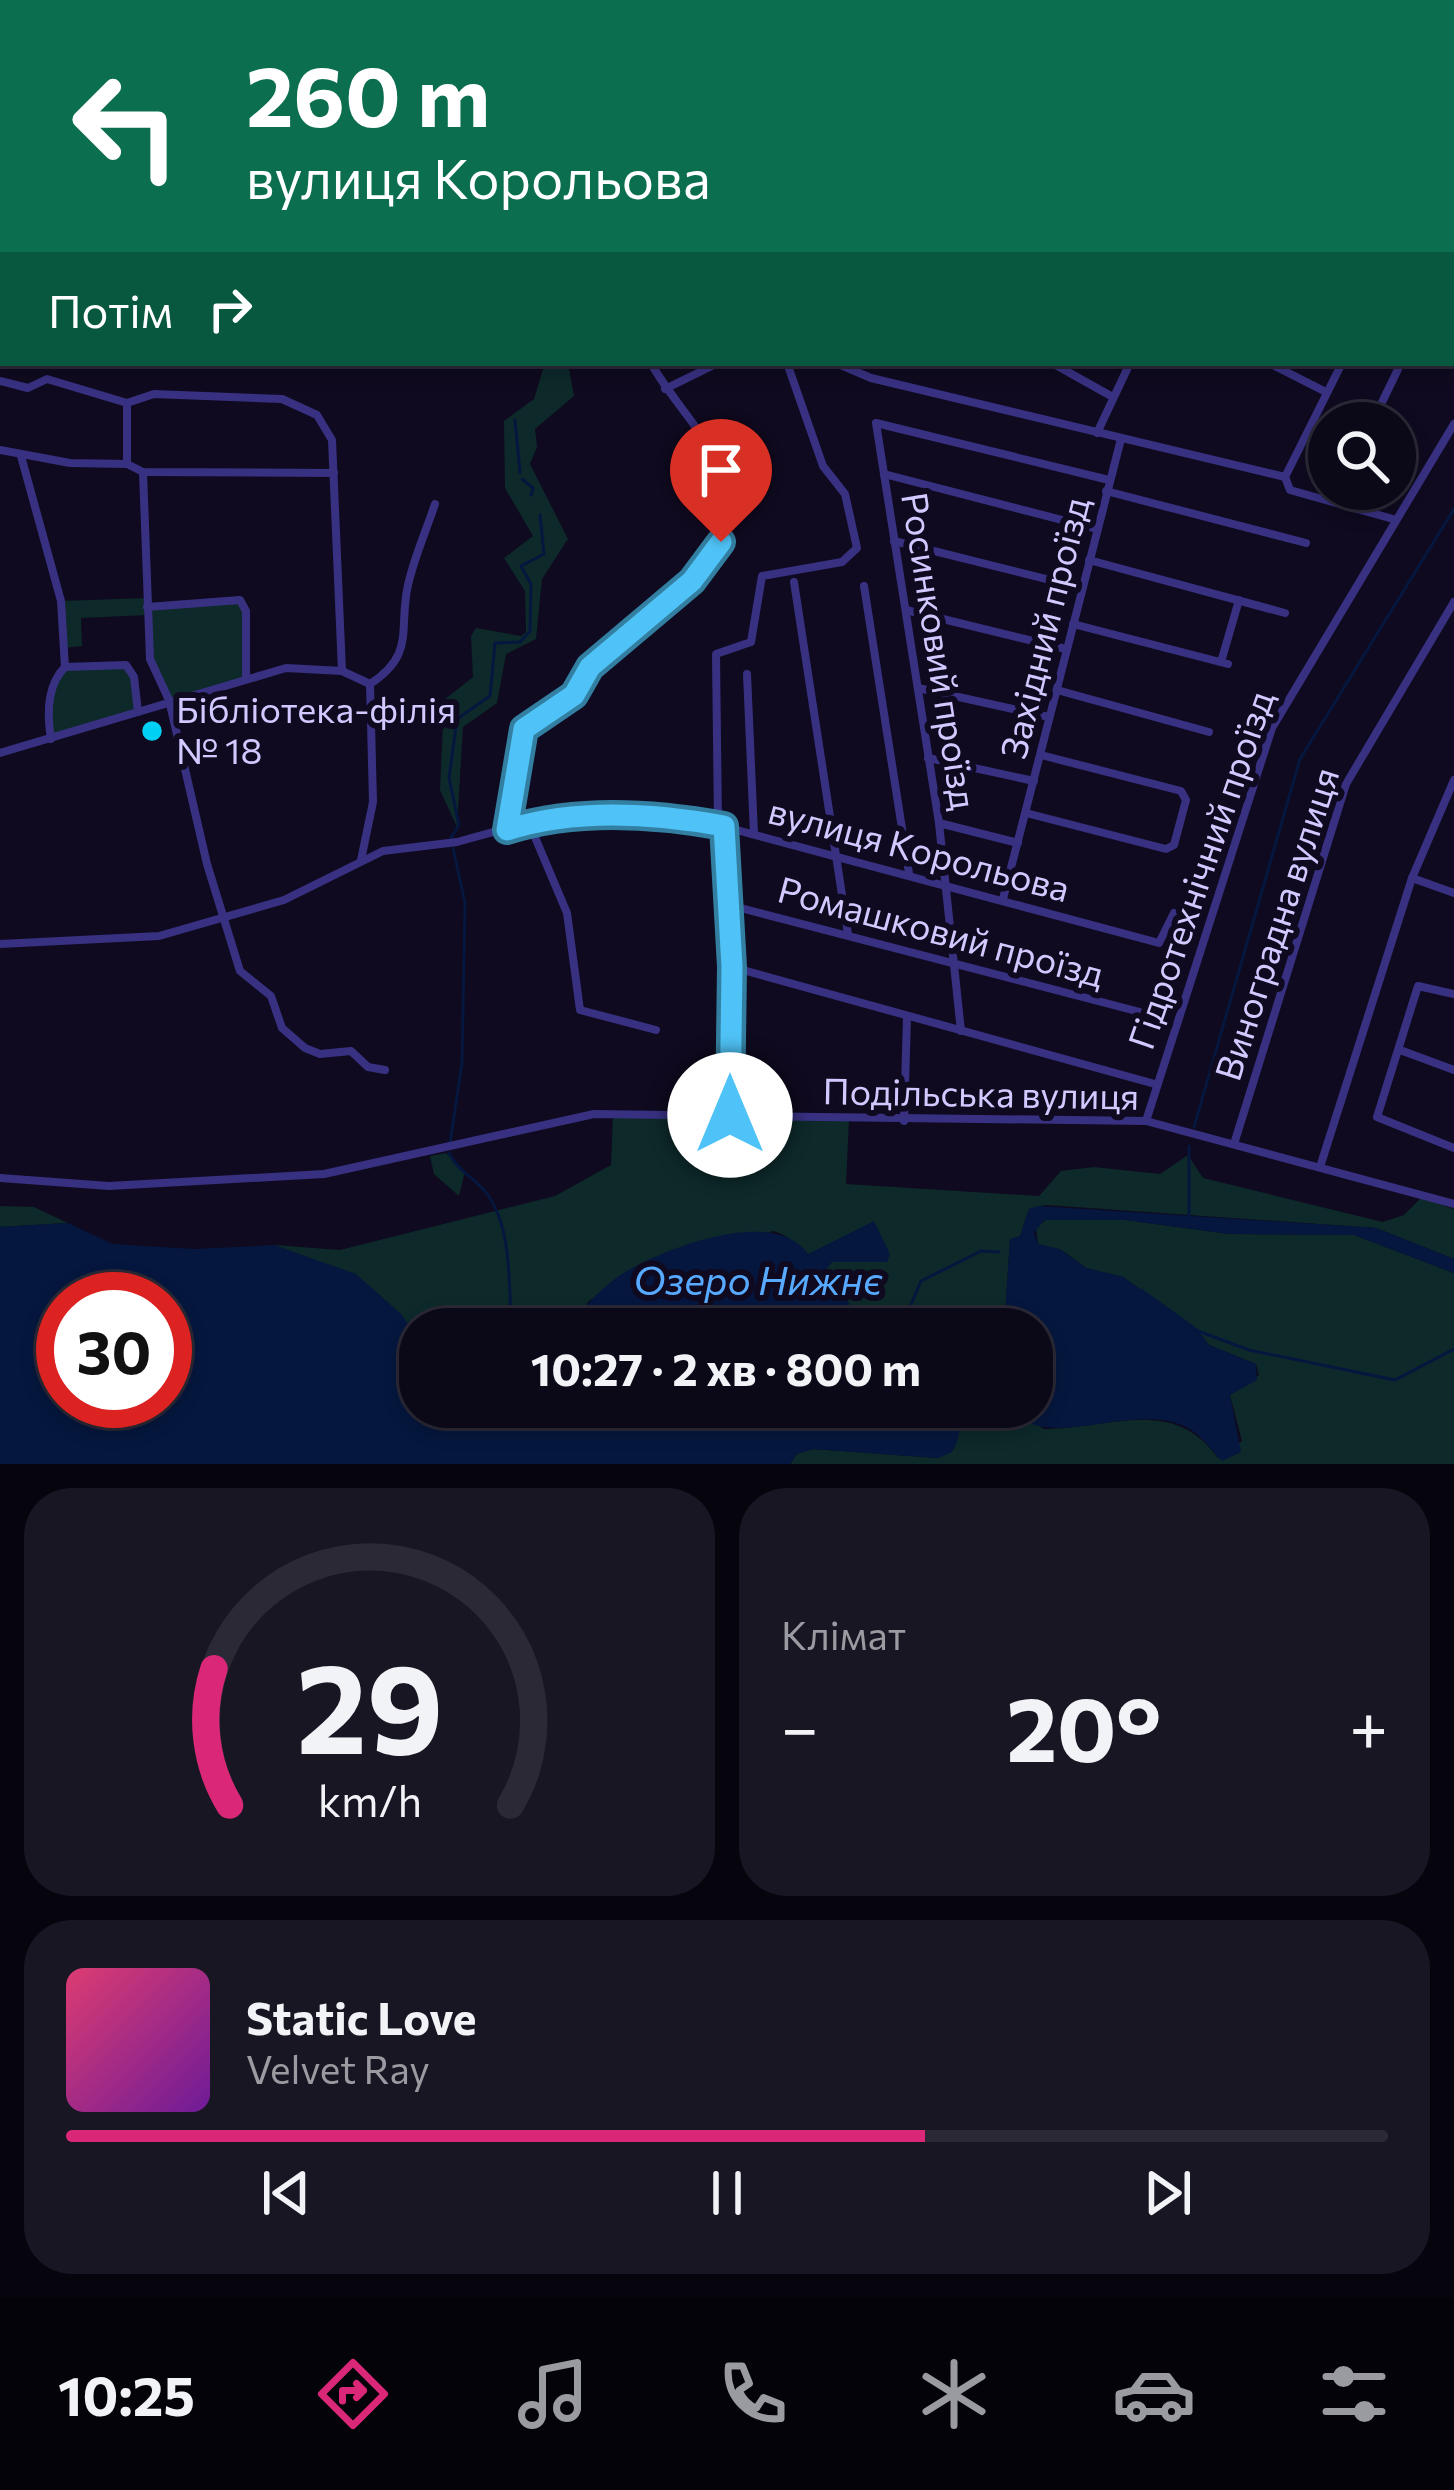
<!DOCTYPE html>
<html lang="uk">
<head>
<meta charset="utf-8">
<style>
  :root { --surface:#0b0817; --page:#191624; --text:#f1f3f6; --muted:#9a9aa1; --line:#2b2936; --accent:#db2777 }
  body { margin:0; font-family:Commissioner,sans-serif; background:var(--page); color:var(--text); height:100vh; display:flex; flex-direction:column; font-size:45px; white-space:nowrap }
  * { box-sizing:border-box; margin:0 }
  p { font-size:39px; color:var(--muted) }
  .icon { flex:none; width:66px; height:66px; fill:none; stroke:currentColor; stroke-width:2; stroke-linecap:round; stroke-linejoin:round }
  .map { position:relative; height:1464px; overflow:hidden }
  .sheet { display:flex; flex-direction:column; gap:24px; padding:24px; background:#06040d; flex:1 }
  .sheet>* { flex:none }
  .guide { position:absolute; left:0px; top:0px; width:1455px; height:366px; box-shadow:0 6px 18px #0003,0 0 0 3px var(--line); background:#0b6e4f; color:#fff; overflow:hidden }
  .controls { position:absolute; left:1308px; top:402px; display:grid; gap:24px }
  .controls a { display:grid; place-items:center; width:108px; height:108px; border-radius:50%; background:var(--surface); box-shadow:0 6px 18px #0003,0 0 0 3px var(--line); font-size:60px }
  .speed { position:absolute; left:36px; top:1272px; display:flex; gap:24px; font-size:60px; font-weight:700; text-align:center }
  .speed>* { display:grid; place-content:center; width:156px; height:156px; border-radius:50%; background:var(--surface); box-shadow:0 6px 18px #0003,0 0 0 3px var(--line); line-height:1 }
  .speed .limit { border:18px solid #d22; background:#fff; color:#111 }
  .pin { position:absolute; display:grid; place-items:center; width:102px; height:102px; color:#fff; margin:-123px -51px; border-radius:50% 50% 50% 0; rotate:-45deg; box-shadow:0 0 12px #0007 }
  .pin .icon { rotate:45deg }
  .me { position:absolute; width:132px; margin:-66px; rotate:0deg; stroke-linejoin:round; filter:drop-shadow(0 0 9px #0008) }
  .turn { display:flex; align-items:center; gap:42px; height:252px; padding:0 48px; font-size:54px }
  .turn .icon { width:156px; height:156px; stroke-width:2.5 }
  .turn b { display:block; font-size:84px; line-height:102px }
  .then { display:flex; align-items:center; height:114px; padding:0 48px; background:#0003; gap:24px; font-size:45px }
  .big { font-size:90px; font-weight:700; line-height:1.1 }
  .sheet .tile { flex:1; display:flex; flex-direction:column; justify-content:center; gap:18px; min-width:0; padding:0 42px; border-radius:48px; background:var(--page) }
  .sheet .dial { align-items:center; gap:0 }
  .dial svg { height:312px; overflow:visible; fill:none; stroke:var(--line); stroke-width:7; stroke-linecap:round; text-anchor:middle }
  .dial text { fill:var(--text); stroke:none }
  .song { display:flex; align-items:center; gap:36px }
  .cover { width:144px; height:144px; border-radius:18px; background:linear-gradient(135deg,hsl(340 70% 55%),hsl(280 70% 35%)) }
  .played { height:12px; border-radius:6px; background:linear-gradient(90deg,var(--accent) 65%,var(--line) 65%) }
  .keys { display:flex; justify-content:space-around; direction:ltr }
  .heat { display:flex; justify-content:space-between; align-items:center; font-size:66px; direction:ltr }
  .sheet .tiles { flex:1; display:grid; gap:24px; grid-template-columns:1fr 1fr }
  .tile:last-child { grid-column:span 2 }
  .trip { position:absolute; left:399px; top:1308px; width:654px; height:120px; border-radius:48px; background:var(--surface); box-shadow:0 6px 18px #0003,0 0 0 3px var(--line); font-weight:700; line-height:120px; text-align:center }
  .dock { display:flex; height:192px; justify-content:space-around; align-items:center; background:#040309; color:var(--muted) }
  .dock .icon { width:84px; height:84px }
  .dock .on { color:var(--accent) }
  .dock b { font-size:54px; color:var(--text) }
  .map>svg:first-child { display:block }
  .green { fill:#0d292a }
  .water { fill:#05173e; fill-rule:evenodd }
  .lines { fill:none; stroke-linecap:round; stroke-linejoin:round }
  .stream { stroke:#05173e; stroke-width:3 }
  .street { stroke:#383182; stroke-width:8 }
  .secondary { stroke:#6a60ff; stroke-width:12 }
  .route-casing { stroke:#337fa1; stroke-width:30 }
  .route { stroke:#4fc3f7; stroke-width:21 }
  .poi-dot { fill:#00d1f4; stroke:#0f0a1f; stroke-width:4.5 }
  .labels { text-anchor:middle; stroke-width:12; stroke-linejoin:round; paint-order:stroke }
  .street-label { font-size:36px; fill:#d1c9ff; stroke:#0f0a1f }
  .poi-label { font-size:36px; fill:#d1c9ff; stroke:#0f0a1f; text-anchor:start }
  .water-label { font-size:39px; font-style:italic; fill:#57aaff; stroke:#0f0a1f }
</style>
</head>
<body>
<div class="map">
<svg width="1454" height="1464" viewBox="0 0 1454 1464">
  <rect width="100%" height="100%" fill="#0f0a1f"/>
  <g class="green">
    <path d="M545,363H568L574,396L535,429L537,447L530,464L568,539L542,579L536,639L506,654L497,703L463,727L457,827L440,790L444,700L473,677L471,636L476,628L521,636L526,632L525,591L504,558L533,536L505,488L504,421L534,399Z"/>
    <path d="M147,598V606L235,599L245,604L246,677L169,700L150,659L147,615L81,618L82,646L64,648L61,601Z"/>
    <path d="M128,666L138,712L51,739L47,715L61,670Z"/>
    <path d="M613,1114L849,1120L846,1184L1039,1196L1061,1171L1094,1167L1160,1174L1188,1155L1203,1178L1383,1222L1404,1215L1421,1198L1454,1209V1259L1376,1228L1046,1205L1029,1209L1020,1236L1010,1240L1004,1329H853L849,1304C820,1282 805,1239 773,1231L590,1300L567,1329H420V1342C381,1281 339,1269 274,1245L340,1250L555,1196L611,1165Z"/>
    <path d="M446,1153L465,1171L459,1196L434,1174L430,1156Z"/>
    <path d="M0,1206L34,1207L68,1223L0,1227Z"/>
    <path d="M1048,1218L1125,1220L1230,1234L1354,1235L1454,1273V1464H790L797,1454L813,1449L938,1458L956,1413L951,1407H1010L1044,1429C1107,1430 1172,1394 1218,1458L1242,1441L1230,1395L1259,1375L1256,1364L1209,1345L1198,1331L1123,1277L1086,1268L1066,1253L1038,1244L1036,1228Z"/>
  </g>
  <g class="water">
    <path d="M1038,1206L1376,1228L1454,1259V1273L1354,1235L1230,1234L1125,1220H1044L1034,1233L1038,1244L1060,1249L1086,1268L1123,1277L1198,1331L1209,1345L1256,1364L1257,1380L1230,1395L1241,1452L1222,1461C1211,1450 1202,1436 1188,1428C1133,1398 1045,1457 1010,1407H1032V1329H1004L1010,1239L1020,1236L1029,1209Z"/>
    <path d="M874,1221L890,1254L887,1262H832L820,1277L849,1303L853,1329H567C584,1307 603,1285 627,1271C668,1247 775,1206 808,1254Z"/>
    <path d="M68,1223L113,1244L193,1249L274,1245L356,1274L402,1315L420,1342V1407H951C963,1421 961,1437 952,1452L938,1458L813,1449L797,1454L790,1464H0V1227ZM63,1299H165V1401H63Z"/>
  </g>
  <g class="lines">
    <g class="stream">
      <path d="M31,0L39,3"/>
      <path d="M515,420L520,473"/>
      <path d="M522,479L533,488L531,495"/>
      <path d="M451,838L459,825L449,778L457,719L490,696L495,643L520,642L530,631L531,584L521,566L544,554L540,515"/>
      <path d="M1194,1127L1300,759L1454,509"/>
      <path d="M450,1143L462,1063L465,903L453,848"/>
      <path d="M449,1153C459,1173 476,1178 488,1195C513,1231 508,1287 512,1329"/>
      <path d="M1189,1217V1146"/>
      <path d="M1141,1290L1198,1331L1249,1350L1395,1380L1454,1349"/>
      <path d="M892,1329L889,1318L906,1317L921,1281L981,1251L999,1252"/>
    </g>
    <g class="street">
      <path d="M13,0L19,3"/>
      <path d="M139,0L145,3"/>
      <path d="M291,0L293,3"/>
      <path d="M507,0L510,3"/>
      <path d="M577,0L580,3"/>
      <path d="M849,0L854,3"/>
      <path d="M225,3L227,0"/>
      <path d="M517,3L519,0"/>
      <path d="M670,3L672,0"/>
      <path d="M883,3L884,0"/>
      <path d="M1107,3L1108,0"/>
      <path d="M1161,3L1162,0"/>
      <path d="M1257,3L1258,0"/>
      <path d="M1357,3L1359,0"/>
      <path d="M1407,3L1408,0"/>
      <path d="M1452,15L1454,11"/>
      <path d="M0,132H3"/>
      <path d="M0,145H3"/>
      <path d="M1452,221L1454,217"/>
      <path d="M836,363L871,378L1285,477L1290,490L1393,519"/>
      <path d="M1052,363L1111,396"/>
      <path d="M1269,363L1326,392"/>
      <path d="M0,381L28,388L47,379L127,403"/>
      <path d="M665,389L718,363"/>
      <path d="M1372,423L1401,363"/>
      <path d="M1097,433L1130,363"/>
      <path d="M0,450L70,463L127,464V403L154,394L282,399L317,415L332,440L342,671"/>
      <path d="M21,456L61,601L65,667"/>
      <path d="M127,464L143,472L334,473"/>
      <path d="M143,472L150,659L169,700L207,864L240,971L271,996L282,1028L305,1048L320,1054L351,1051L368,1067L385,1070"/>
      <path d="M884,474L1097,529"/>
      <path d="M1285,477L1342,363"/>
      <path d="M1106,491L1306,543"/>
      <path d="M1344,504L1349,489"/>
      <path d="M894,541L1082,588"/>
      <path d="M1089,560L1285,613"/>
      <path d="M794,582L848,934"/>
      <path d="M864,586L909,873"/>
      <path d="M147,607L240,600L246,611V677"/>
      <path d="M906,610L1066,649"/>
      <path d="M1073,624L1228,664"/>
      <path d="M1221,662L1239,600"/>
      <path d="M747,674L754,834"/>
      <path d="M918,688L1049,717"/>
      <path d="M1057,690L1209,732"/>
      <path d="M51,739C47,715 47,685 65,667L126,665L134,677L138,712"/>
      <path d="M0,753L286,668L342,671L370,684"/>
      <path d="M928,758L1034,781"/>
      <path d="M1026,813L1166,849L1174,845L1186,800L1181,791L1041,755"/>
      <path d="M529,823L567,913L580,1010L656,1030"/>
      <path d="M939,823L1018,843"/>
      <path d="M718,825L716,654L751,642L762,576L842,562L857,548L845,494L823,466L787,363"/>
      <path d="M724,826L732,967L731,1115"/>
      <path d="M507,830L524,729C539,718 556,713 570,699C587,682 597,661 616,643C663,600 750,558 724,479C711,437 672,402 651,363"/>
      <path d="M361,860L373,802L370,684C416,654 398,630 408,585C414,558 426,531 435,504"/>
      <path d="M1412,878L1454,893"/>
      <path d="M1003,899L1121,439"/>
      <path d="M729,905L1140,1012"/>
      <path d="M0,944L159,936L284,900L383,851L457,842L548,817L585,815L718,825L1159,943L1174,913"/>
      <path d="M732,967L1155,1084"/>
      <path d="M1454,994L1418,986L1377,1117L1454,1148"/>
      <path d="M961,1031L939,823L876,423L1109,480"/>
      <path d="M1400,1050L1454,1070"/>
      <path d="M904,1121L907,1017"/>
      <path d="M1146,1121L1272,728L1454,424"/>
      <path d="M1234,1144L1346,784L1454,602"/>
      <path d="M1320,1167L1412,878L1454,780"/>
      <path d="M0,1178L109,1186L324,1174L594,1114L1146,1121L1454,1204"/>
    </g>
    <g class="secondary">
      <path d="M991,0L995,3"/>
      <path d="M1452,284L1454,285"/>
    </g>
  </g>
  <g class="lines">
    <defs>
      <path id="route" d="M721,542L692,581L590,667L574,695L524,729L507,830C575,808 653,813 724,826L732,967L730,1115"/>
    </defs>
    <use href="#route" class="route-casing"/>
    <use href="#route" class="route"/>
  </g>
  <circle class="poi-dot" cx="152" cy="731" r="12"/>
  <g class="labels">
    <g class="street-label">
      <text transform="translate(1045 628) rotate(-76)" y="13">Західний проїзд</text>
      <text transform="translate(939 651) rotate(81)" y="13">Росинковий проїзд</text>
      <text transform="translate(919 850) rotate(15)" y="13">вулиця Корольова</text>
      <text transform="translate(1201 870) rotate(-71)" y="13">Гідротехнічний проїзд</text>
      <text transform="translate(1277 924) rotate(-72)" y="13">Виноградна вулиця</text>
      <text transform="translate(941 932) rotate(15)" y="13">Ромашковий проїзд</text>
      <text transform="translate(981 1094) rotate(1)" y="13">Подільська вулиця</text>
    </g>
    <g class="poi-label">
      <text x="176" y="723">Бібліотека-філія<tspan x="176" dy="41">№ 18</tspan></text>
    </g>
    <g class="water-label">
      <text x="758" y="1295">Озеро Нижнє</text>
    </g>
  </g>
</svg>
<div class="controls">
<a><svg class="icon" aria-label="search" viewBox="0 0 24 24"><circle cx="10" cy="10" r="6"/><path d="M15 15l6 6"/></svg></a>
</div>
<div class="speed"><div class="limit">30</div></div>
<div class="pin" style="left:721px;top:542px;background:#d93025"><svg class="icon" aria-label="arrive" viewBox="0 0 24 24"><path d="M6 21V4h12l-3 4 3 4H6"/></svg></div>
<svg class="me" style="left:730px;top:1115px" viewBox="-20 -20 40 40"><circle r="19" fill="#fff"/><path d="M0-13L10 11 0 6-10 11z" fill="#4fc3f7"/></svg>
<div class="trip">10:27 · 2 хв · 800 m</div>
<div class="guide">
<div class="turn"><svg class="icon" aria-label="left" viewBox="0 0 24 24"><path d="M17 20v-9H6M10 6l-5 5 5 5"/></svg><div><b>260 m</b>вулиця Корольова</div></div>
<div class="then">Потім<svg class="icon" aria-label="right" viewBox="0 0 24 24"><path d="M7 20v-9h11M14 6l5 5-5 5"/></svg></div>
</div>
</div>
<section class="sheet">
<div class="tiles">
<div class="tile dial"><svg viewBox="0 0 100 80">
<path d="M14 69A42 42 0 1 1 86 69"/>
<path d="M14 69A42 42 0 0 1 10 34" stroke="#db2777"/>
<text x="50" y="56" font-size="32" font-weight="700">29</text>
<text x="50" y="72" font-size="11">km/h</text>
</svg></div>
<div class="tile"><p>Клімат</p>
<div class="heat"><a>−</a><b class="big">20°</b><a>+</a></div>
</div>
<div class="tile">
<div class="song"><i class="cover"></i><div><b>Static Love</b><p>Velvet Ray</p></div></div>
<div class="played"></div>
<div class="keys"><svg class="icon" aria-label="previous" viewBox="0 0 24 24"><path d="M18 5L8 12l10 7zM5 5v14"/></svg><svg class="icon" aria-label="pause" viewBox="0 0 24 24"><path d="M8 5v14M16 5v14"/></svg><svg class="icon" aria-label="next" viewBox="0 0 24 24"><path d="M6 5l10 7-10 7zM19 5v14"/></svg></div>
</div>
</div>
</section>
<nav class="dock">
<b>10:25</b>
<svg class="icon on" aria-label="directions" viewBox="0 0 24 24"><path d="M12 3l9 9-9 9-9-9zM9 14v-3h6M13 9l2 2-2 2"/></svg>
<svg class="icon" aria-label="music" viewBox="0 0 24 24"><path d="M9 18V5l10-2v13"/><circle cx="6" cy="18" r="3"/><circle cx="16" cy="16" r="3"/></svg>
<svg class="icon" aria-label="phone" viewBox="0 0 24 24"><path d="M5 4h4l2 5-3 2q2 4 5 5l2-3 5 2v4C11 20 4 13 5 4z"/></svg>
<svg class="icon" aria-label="climate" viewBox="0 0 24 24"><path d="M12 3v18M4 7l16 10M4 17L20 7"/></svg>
<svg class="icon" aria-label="car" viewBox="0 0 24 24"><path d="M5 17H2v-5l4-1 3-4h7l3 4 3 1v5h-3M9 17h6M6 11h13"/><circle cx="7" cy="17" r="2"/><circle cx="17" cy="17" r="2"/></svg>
<svg class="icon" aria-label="filters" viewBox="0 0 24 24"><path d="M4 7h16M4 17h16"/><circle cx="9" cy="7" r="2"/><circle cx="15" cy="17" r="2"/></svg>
</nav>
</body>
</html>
